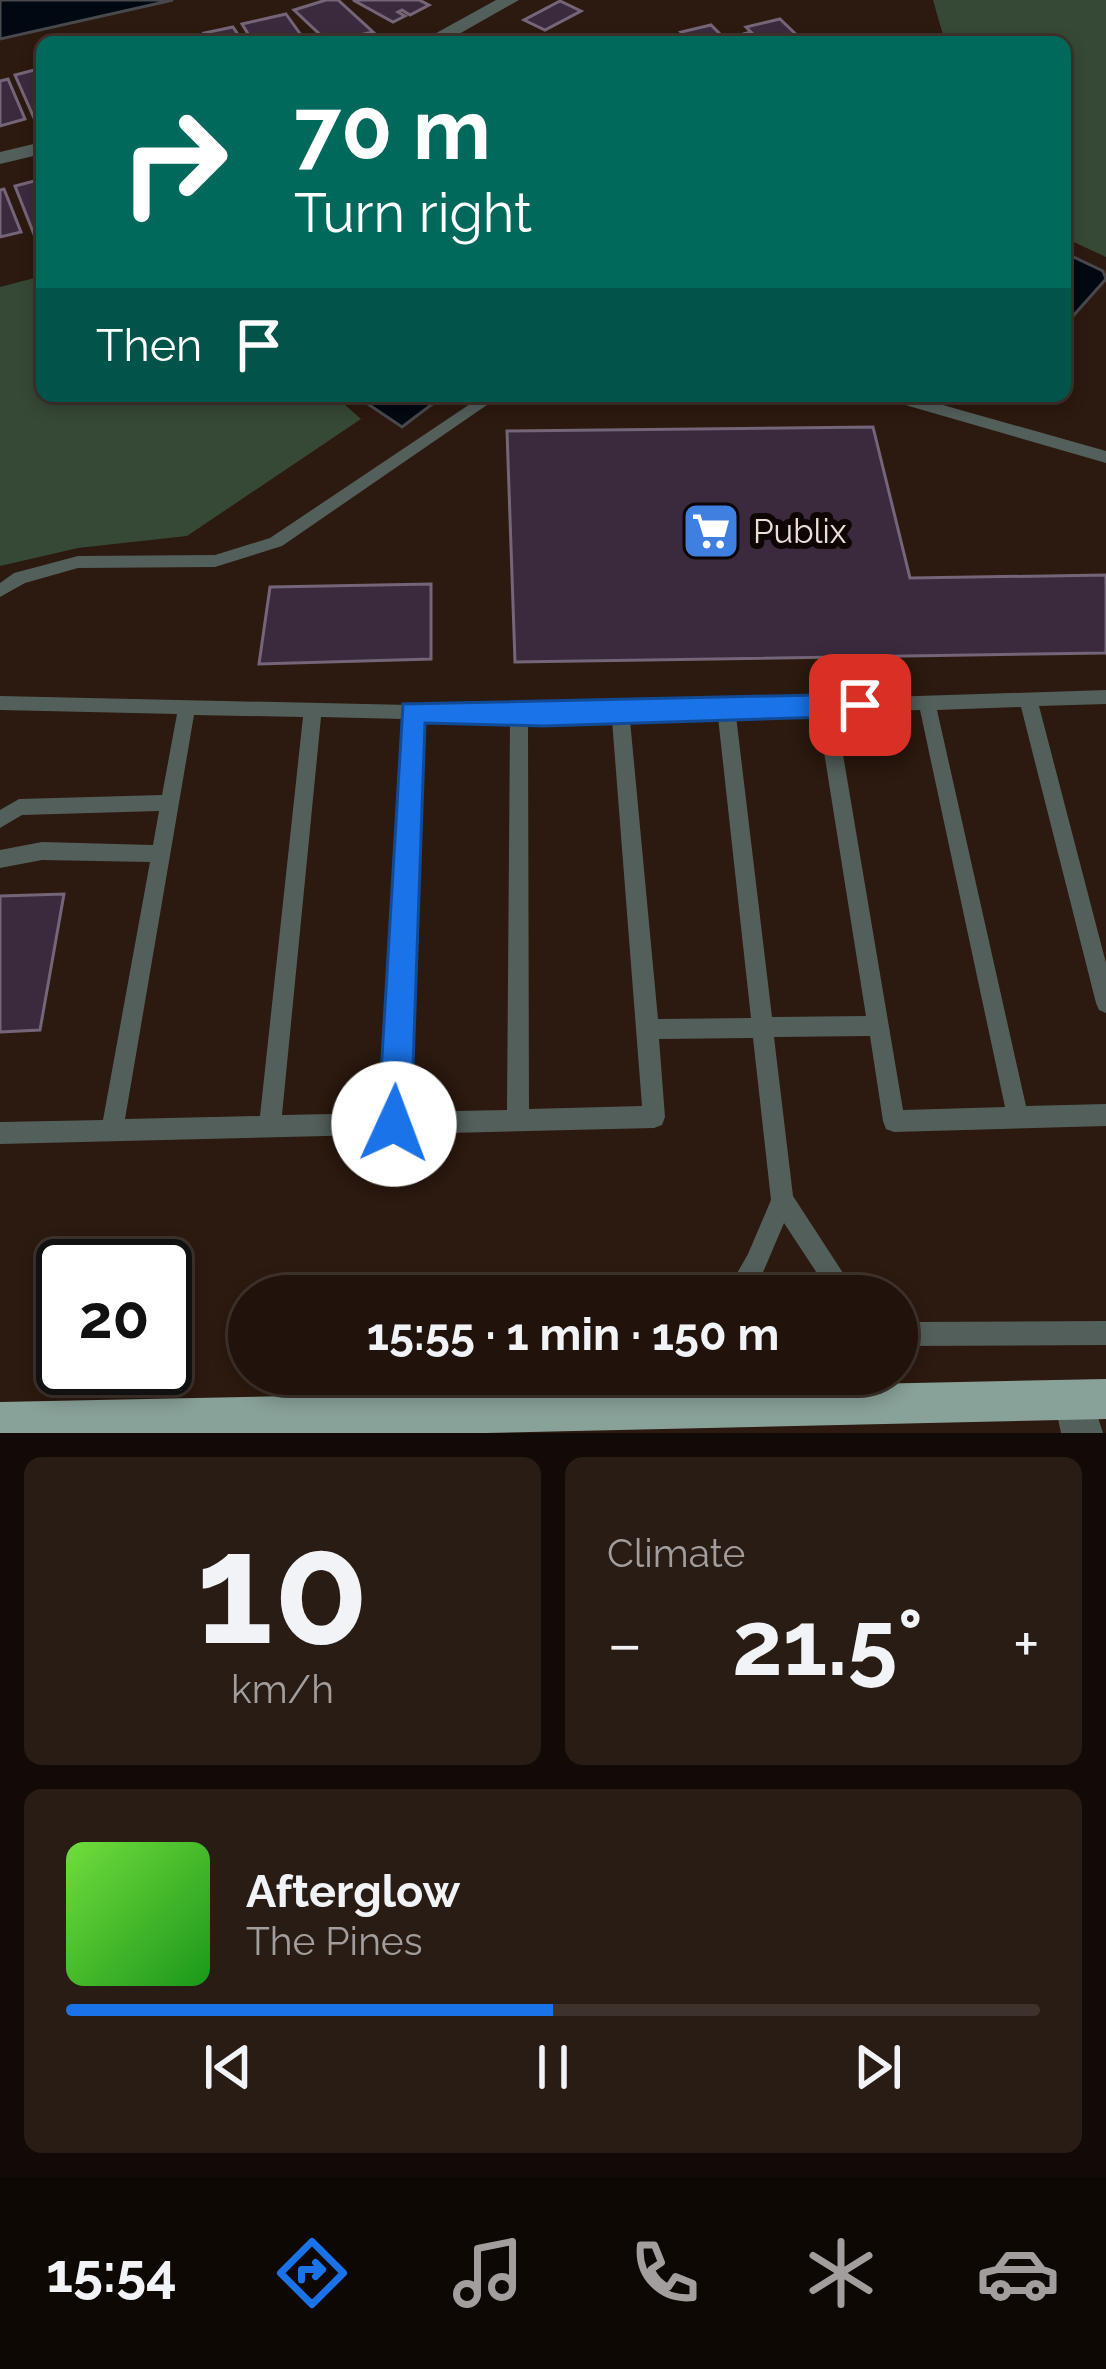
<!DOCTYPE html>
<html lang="en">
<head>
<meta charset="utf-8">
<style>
  :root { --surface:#21130b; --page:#291c14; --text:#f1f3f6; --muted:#a29e9d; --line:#3e322c; --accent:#1a73e8 }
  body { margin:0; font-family:Raleway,sans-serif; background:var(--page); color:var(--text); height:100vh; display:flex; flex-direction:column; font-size:45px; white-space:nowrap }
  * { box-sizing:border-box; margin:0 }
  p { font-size:39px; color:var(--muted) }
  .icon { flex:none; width:66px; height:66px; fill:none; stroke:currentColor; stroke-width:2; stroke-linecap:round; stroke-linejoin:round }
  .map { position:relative; height:1433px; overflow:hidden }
  .side { display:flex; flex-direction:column; gap:24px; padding:24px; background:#120a06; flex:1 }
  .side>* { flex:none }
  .top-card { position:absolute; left:36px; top:36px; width:1035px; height:366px; border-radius:18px; box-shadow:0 6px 18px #0003,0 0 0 3px var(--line); background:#00695c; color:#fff; overflow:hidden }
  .speed { position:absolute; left:36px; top:1239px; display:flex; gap:24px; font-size:60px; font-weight:700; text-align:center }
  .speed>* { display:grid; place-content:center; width:156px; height:156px; border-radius:50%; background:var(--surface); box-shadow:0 6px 18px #0003,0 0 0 3px var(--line); line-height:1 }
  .speed .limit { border:6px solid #111; border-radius:18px; background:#fff; color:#111 }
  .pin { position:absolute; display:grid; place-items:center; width:102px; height:102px; color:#fff; margin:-51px; border-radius:24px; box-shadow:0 6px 18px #0006 }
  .me { position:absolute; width:132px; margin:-66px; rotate:2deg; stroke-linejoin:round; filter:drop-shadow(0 0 9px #0008) }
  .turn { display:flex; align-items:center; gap:42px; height:252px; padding:0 60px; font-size:54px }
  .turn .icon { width:156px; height:156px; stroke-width:2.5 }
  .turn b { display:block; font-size:84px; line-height:102px }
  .then { display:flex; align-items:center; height:114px; padding:0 60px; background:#0003; gap:24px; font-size:45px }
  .big { font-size:90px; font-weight:700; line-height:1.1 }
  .side .widget { flex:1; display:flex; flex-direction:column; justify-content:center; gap:18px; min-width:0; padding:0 42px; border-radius:18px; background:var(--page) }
  .side .dial { align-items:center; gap:0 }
  .dial b { font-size:156px; line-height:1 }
  .song { display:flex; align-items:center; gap:36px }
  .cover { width:144px; height:144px; border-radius:18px; background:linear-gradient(135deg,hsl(100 70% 55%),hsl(120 70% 35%)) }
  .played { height:12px; border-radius:6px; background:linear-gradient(90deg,var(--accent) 50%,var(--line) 50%) }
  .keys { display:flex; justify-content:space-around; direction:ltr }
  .heat { display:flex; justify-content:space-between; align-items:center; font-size:66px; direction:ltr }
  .side .tiles { flex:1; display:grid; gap:24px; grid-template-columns:1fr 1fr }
  .widget:last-child { grid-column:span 2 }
  .trip { position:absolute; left:228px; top:1275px; width:690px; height:120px; border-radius:60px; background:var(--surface); box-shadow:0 6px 18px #0003,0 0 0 3px var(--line); font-weight:700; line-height:120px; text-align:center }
  .menu { display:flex; height:192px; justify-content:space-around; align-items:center; background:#0d0804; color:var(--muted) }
  .menu .icon { width:84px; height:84px }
  .menu .current { color:var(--accent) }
  .menu b { font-size:54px; color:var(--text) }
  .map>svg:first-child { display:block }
  .green { fill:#364836 }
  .water { fill:#000911; stroke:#47494d; stroke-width:3 }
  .building { fill:#3b2a3e; stroke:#746578; stroke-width:3 }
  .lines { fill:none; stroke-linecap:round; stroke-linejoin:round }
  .service { fill:#535f5b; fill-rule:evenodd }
  .minor { fill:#535f5b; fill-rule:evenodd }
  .primary { fill:#88a199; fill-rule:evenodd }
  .route { fill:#1a73e8; stroke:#114b97; stroke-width:3 }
  .labels { text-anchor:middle; stroke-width:12; stroke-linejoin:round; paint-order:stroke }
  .poi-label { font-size:33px; fill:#ecdfd8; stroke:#0e0604; text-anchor:start }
</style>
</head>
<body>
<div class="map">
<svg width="1106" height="1433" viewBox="0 0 1106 1433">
  <rect width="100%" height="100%" fill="#2c190f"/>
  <g class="green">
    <path d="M933,0H1106V257L1065,238V42H945Z"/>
    <path d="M42,276V396H335L361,419L187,536L78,548L0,566V287Z"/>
  </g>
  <g class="water">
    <path d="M0,0H173L0,39Z"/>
    <path d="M1065,253L1103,271L1106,279L1065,325Z"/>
    <path d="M356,396H443L402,427Z"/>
  </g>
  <g class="building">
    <path d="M326,0H338L373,32L328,42L294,10Z"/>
    <path d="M353,0H419L429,5L410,15L402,10L398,12L405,16L393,22Z"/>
    <path d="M560,1L581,11L545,30L524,20Z"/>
    <path d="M286,14L306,42H253L242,24Z"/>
    <path d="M780,19L804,42H691L681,32L711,25L725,39L751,32L746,27Z"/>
    <path d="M233,27L243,42H189L206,38L204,33Z"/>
    <path d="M42,68V116L34,118L15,75Z"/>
    <path d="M8,79L25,119L0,126V81Z"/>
    <path d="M42,179V235L35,237L15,186Z"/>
    <path d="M4,189L21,232L0,237V190Z"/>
    <path d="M873,427L910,578L1106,575V653L515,662L507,431Z"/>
    <path d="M431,584V659L259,664L270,587Z"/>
    <path d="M64,894L40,1030L0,1032V896Z"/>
  </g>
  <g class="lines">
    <g class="service">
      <path d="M482,396H500L282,546L215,567L78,568L25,583L0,597V583L14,573L78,556L215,555L270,538Z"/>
      <path d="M886,396H911L1106,451V463L888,400Z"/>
      <path d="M1106,690V704L1039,706L1106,963V1013L1099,1010L1096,1003L1021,707L937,710L1026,1106L1106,1104V1126L894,1132L886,1129L883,1121L870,1036L774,1037L793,1196L858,1296H832L784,1223L764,1270L749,1296H724L748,1254L771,1200L753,1038L659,1039L665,1117L662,1125L654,1128L0,1144V1122L103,1120L150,862L42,860L0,868V850L42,842L153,845L159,811L22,815L0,828V810L19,799L162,795L177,714L0,710V696L544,708ZM920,710L1005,1107L903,1110L836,713ZM818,714L866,1016L772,1017L736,716ZM194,715L303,717L260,1116L125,1119ZM321,717L403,719L384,1113L282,1115ZM718,717L751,1018L658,1019L630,720ZM421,720L510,722L507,1110L405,1112ZM612,720L642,1106L529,1109L528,722Z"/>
      <path d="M897,1317L908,1322L1106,1321V1345L905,1346L897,1343Z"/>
      <path d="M492,1374H552L549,1383L540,1386L446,1410L437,1407L434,1398L437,1389Z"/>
    </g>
    <g class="minor">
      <path d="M496,0H519L445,42H420Z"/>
      <path d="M42,142V154L0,164V152Z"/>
      <path d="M1074,1380L1088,1386L1103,1433H1061L1054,1400L1060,1386Z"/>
    </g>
    <path class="primary" d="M1106,1379V1419L486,1433H0V1402Z"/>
  </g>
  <path class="route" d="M860,694L874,705L860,716L544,726L425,723L411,1124L406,1135L394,1140L383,1135L378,1124L403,704Z"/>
  <defs>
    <symbol id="supermarket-square" viewBox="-11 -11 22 22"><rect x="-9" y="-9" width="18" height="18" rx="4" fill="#3f7fe0" stroke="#0e0604"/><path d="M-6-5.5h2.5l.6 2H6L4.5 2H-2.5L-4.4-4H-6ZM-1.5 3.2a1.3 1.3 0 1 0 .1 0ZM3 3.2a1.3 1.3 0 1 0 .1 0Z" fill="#fff"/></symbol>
  </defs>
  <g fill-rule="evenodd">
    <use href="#supermarket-square" x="678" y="498" width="66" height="66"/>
  </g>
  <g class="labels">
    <g class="poi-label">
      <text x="753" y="543">Publix</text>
    </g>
  </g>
</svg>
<div class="speed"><div class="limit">20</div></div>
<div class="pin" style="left:860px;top:705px;background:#d93025"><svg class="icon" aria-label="arrive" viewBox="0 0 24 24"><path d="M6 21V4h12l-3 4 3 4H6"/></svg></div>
<svg class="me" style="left:394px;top:1124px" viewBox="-20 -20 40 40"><circle r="19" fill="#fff"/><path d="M0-13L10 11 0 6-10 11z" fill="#1a73e8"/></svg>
<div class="trip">15:55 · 1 min · 150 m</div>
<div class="top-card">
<div class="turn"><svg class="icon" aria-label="right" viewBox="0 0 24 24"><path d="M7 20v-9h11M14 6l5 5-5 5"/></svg><div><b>70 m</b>Turn right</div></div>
<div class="then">Then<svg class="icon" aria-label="arrive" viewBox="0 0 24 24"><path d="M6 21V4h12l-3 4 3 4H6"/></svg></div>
</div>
</div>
<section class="side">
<div class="tiles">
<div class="widget dial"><b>10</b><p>km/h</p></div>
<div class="widget"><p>Climate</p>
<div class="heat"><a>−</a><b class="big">21.5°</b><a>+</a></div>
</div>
<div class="widget">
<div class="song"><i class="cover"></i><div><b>Afterglow</b><p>The Pines</p></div></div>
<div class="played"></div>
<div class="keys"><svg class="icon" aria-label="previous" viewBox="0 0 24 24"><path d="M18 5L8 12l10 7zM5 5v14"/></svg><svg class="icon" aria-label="pause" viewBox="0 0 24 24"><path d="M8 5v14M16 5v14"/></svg><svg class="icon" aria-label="next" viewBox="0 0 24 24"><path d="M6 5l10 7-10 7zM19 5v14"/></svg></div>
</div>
</div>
</section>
<nav class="menu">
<b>15:54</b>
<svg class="icon current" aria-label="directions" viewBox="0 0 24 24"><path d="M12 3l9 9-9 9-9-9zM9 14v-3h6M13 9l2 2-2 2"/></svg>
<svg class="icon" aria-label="music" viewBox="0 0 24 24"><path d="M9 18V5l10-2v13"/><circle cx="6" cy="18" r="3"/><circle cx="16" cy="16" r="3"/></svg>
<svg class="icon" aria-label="phone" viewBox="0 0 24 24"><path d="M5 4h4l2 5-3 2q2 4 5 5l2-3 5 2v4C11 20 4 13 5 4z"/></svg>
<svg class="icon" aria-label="climate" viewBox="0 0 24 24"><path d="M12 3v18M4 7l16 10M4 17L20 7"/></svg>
<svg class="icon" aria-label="car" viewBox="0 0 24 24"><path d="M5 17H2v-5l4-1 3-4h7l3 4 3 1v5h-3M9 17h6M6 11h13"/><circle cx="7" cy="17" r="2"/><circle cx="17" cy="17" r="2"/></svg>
</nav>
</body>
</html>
